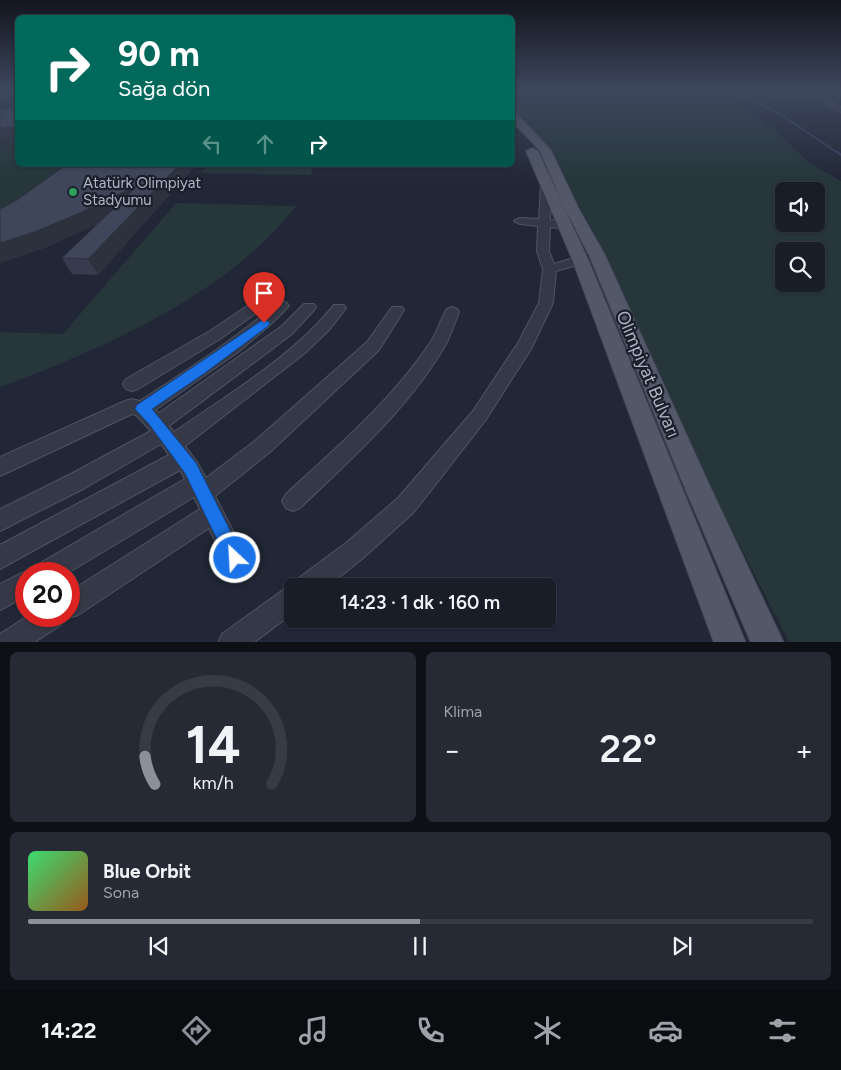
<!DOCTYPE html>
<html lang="tr">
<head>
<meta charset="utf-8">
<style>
  :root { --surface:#191d28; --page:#262a34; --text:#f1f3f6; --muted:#9fa2a8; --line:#373b45; --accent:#8c9099 }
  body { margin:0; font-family:Figtree,sans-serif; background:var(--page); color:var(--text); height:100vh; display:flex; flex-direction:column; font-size:19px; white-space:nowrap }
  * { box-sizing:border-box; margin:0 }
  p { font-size:16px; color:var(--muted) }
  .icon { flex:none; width:28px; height:28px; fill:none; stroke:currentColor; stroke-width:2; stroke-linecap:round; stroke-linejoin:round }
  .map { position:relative; height:642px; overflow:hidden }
  .drawer { display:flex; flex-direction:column; gap:10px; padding:10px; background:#0e1016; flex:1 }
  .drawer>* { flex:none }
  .guide { position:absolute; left:15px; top:15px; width:500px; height:152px; border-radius:8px; box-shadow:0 1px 4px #0004,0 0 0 1px var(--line); background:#00695c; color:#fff; overflow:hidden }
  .tools { position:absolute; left:775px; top:182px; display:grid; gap:10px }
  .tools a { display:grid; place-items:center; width:50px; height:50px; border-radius:8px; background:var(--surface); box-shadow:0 1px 4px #0004,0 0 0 1px var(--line); font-size:25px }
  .speed { position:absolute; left:15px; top:562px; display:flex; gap:10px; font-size:25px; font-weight:700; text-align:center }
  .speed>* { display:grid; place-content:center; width:65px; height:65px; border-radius:50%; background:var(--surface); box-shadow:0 1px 4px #0004,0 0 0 1px var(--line); line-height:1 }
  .speed .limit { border:8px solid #d22; background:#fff; color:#111 }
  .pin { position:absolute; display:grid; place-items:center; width:42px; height:42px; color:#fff; margin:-51px -21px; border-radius:50% 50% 50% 0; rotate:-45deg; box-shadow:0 0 5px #0007 }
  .pin .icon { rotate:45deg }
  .me { position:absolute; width:55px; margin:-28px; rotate:335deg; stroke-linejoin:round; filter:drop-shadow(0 0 4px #0008) }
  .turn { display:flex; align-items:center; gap:18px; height:105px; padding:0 20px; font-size:22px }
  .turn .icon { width:65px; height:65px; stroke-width:2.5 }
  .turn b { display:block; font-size:35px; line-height:42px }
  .lanes { display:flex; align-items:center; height:48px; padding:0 20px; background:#0003; justify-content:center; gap:25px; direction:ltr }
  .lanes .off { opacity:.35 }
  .big { font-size:38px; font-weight:600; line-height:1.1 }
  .drawer .widget { flex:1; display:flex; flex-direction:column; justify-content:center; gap:8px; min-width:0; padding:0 18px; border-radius:8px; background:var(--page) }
  .drawer .dial { align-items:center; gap:0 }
  .dial svg { height:130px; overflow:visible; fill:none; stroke:var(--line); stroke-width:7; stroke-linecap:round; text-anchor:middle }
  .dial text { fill:var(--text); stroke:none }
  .song { display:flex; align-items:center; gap:15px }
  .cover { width:60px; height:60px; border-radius:8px; background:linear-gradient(135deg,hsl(140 70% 55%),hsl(30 70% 35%)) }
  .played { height:5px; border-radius:2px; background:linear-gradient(90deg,var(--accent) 50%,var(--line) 50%) }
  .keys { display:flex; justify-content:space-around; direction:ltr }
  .heat { display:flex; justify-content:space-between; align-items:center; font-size:28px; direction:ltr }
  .drawer .tiles { flex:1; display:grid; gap:10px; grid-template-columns:1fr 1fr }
  .widget:last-child { grid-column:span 2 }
  .trip { position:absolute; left:284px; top:578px; width:272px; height:50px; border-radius:8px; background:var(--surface); box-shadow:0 1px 4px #0004,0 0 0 1px var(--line); font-weight:600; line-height:50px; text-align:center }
  .tabs { display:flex; height:80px; justify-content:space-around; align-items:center; background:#0a0c10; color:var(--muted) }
  .tabs .icon { width:35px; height:35px }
  .tabs .active { color:var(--accent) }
  .tabs b { font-size:22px; color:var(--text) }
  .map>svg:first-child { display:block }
  .green { fill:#26363b; fill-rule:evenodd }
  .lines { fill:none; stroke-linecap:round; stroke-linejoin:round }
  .stream-far1 { stroke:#36405d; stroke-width:2 }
  .stream { stroke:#36405d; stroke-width:2.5 }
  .minor-casing { stroke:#4f5462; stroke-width:2 }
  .major-casing { stroke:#3e4251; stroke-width:2 }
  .minor { fill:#353947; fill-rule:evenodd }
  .major { fill:#525867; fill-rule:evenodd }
  .wall { fill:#363c4d }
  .shaded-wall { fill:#2c313e }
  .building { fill:#3f4659; stroke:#2c313e }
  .route { fill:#1a73e8; stroke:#114b97 }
  .leisure-dot { fill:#2e9e5b; stroke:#1a1f2c; stroke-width:2 }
  .labels { text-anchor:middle; stroke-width:4.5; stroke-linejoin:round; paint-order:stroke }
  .far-poi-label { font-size:15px; fill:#afb4c4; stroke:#1a1f2c; text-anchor:start }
  .street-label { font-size:18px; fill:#afb4c4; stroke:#1a1f2c }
</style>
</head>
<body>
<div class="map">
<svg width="841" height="643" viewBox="0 0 841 643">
  <rect width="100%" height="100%" fill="#212736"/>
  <g class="green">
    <path d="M512,91H718L774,129L808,162L841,181V642H789L718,503L603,251L558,166L523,118L513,110ZM784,191H816V224H784ZM784,251H816V284H784Z"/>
    <path d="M17,124L18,165H166L0,260V127Z"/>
    <path d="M208,165H313L311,175L201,173Z"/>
    <path d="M176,203L296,206C230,293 101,350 0,387V332L63,334Z"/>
  </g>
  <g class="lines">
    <path class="stream-far1" d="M738,91L783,116L838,153"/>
    <path class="stream" d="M837,152L841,155"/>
    <defs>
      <g id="minor">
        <path d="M806,91H814L841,108V113Z"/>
        <path d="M546,181L551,184L550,220L576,222L582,226L576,230L550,227L549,251L554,264L597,251L603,255L602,258L556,271L553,303L531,349L485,421L414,512L362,559L328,586H297L300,577L346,543L398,498L473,411L518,343L539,303L543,269L537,251L538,226L520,224L514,221L520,218L539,219L541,184Z"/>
        <path d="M258,300L263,302L265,305L263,308L220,339L138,389L132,391L126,389L123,384L126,379L210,331L253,302Z"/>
        <path d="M282,301L287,303L289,306L271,324L238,352L155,410L159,413L282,326L304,304H314L316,307L314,310L292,334L169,426L174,432C228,395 293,356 334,305H344L346,308L330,329L305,353L185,446L197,462L206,478L256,440L367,342L392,307H402L404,310L379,350L270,452L215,496L247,558L243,566L235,570L227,566L209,528L78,615L69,618L64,616L61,625L33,643H0V634L28,616H69V592L200,509L194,497L66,574H26V596L0,610V584L26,571L31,573L35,566L185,479L180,470L0,569V545L169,455L161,444L85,488L0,531V509L71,474L151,431L136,415L132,414L0,476V457L125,401L131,399L140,401C187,370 234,340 277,303Z"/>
        <path d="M452,307L457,309L459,312C455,323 451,334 446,344C410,407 352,458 300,508L293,511L286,508L282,501L286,494C337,447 391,401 430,343C438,332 440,319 447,309Z"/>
        <path d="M292,587V614L253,643H218L222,634L283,590Z"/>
      </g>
      <g id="major">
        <path d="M512,112L516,113L551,150L578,207L605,255L708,482L784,643H751L686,491L589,255L564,207L540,151L512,121Z"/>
        <path d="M532,148L538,151L588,259L746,643H714L572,259L526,151Z"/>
      </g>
    </defs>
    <use href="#minor" class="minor-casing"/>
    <use href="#major" class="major-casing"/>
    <use href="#minor" class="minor"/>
    <use href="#major" class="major"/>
  </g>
  <path class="wall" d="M66,165H196L98,275L72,274L62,258L97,224L47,247L0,263V209L17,200Z"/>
  <g class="shaded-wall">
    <path d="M18,126V139L0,143V128Z"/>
    <path d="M179,165H196L98,275L88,259Z"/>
    <path d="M138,185L144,199L88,228L47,247L0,263V243Z"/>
  </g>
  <g class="building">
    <path d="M18,107V126L0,128V110Z"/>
    <path d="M66,165H179L88,259L62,258L138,185L80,213L37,231L0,243V209L17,200Z"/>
  </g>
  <linearGradient id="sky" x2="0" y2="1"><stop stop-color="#12151e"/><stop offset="0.5" stop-color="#3d475d"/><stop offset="1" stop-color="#3d475d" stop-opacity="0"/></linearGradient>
  <rect width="841" height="181" fill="url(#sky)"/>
  <path class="route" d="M264,319L270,323L268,326L202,375L152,409L196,463L244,558L241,564L235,567L229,564L185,473L149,424L135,409L137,405Z"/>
  <circle class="leisure-dot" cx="73" cy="192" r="5"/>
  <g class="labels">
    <g class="far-poi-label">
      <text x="83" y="188">Atatürk Olimpiyat<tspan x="83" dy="17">Stadyumu</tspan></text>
    </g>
    <g class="street-label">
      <text transform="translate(648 374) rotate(67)" y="6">Olimpiyat Bulvarı</text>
    </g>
  </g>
</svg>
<div class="tools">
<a><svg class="icon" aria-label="sound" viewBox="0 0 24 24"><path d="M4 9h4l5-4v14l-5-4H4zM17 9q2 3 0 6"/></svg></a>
<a><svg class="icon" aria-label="search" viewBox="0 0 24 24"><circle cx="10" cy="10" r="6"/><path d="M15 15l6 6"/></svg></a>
</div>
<div class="speed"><div class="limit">20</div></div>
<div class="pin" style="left:264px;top:323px;background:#d93025"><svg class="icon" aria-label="arrive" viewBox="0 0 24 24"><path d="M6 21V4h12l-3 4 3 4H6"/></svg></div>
<svg class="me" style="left:235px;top:558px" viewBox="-20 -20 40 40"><circle r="17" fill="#1a73e8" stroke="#fff" stroke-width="3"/><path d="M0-11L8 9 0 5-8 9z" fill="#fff"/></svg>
<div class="trip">14:23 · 1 dk · 160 m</div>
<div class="guide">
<div class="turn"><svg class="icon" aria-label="right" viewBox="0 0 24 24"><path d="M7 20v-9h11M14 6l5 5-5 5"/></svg><div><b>90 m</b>Sağa dön</div></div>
<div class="lanes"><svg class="icon off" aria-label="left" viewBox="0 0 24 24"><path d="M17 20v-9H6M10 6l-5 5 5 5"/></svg><svg class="icon off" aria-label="ahead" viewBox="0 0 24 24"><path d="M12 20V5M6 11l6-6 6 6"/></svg><svg class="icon" aria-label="right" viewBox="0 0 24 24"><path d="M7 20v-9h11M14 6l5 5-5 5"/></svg></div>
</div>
</div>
<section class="drawer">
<div class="tiles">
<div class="widget dial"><svg viewBox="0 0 100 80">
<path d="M14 69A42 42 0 1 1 86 69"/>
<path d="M14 69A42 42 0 0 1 8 52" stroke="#8c9099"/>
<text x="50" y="56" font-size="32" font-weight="700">14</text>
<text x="50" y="72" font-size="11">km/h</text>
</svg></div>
<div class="widget"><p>Klima</p>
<div class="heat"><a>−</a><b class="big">22°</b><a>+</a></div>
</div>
<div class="widget">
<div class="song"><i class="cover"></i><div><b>Blue Orbit</b><p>Sona</p></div></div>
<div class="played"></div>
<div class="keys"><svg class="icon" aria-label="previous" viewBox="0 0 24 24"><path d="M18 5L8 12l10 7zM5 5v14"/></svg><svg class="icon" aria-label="pause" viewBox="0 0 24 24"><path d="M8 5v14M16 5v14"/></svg><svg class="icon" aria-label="next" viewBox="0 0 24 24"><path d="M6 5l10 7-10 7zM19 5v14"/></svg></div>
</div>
</div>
</section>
<nav class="tabs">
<b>14:22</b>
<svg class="icon active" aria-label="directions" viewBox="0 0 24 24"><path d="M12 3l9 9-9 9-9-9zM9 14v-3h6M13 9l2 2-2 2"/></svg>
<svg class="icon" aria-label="music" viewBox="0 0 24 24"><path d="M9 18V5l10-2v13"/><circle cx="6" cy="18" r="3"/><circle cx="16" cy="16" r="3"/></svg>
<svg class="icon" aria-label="phone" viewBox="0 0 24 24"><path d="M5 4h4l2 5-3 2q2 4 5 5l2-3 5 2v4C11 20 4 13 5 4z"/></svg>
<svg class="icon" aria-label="climate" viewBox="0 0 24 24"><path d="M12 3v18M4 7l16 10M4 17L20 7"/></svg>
<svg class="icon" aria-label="car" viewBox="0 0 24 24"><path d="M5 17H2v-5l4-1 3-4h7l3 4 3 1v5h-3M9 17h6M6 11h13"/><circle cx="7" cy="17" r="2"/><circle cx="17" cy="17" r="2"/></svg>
<svg class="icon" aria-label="filters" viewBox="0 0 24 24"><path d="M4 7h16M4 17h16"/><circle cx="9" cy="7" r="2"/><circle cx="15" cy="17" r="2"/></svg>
</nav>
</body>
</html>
